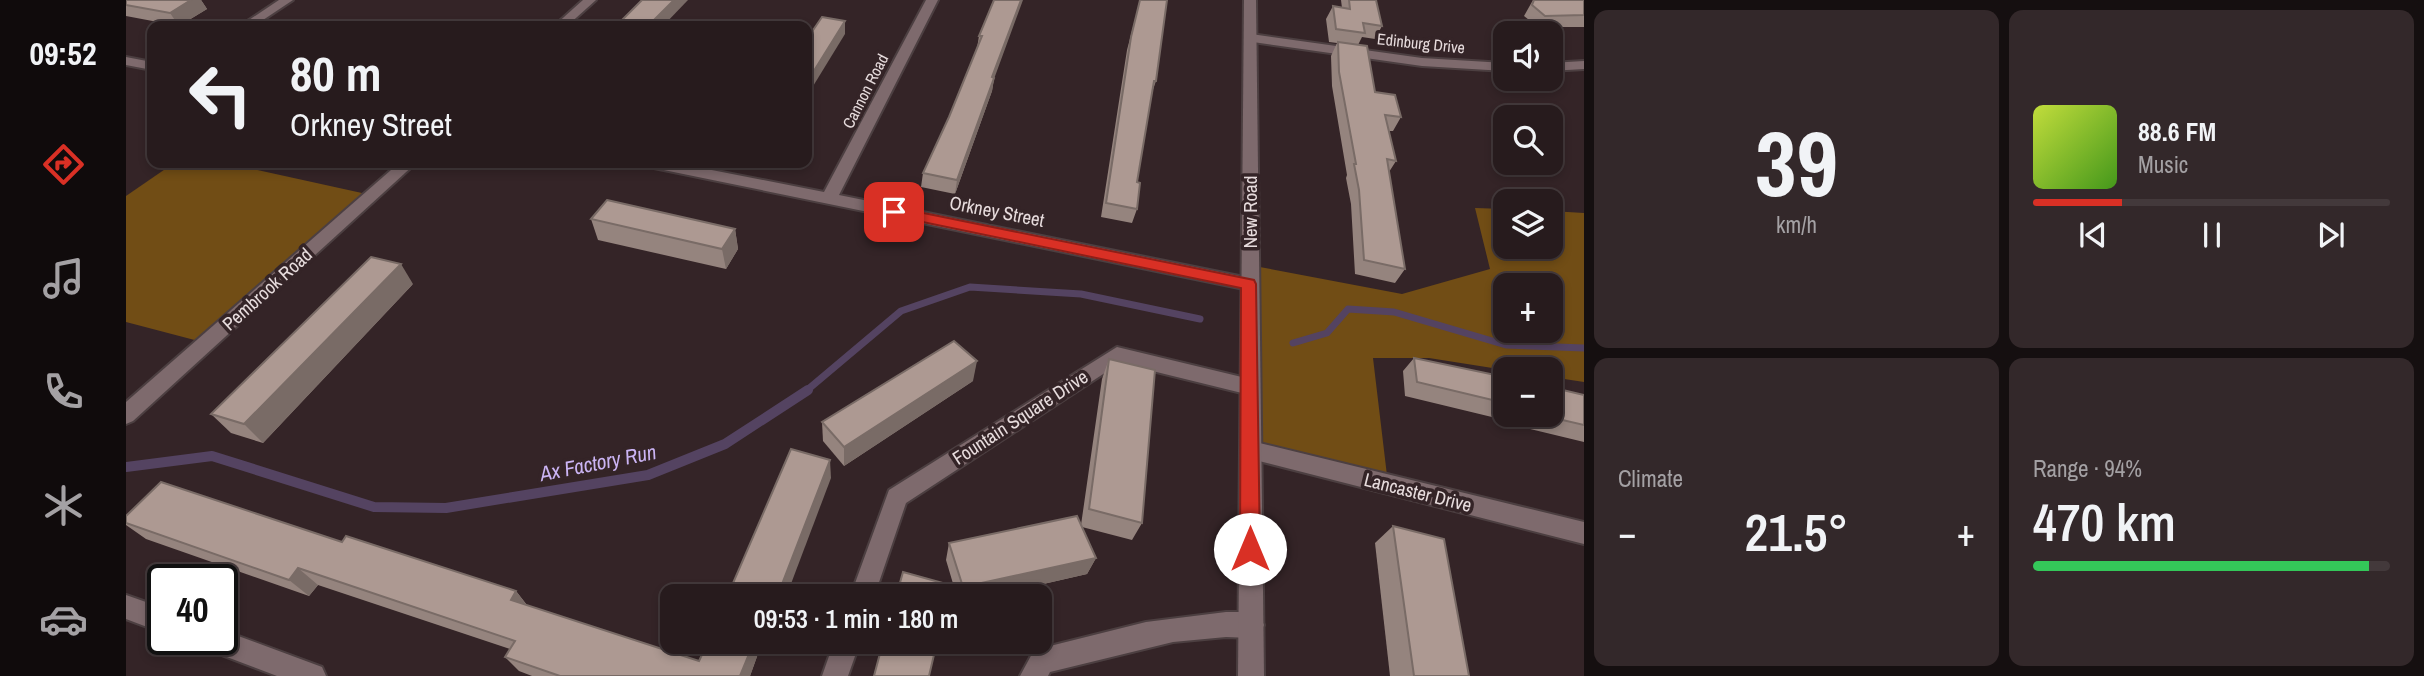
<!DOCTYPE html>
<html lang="en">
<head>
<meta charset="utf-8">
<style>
  :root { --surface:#271b1d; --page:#33282a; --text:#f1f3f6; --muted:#a4a1a4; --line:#43393b; --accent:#d93025 }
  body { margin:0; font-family:"Archivo Narrow",sans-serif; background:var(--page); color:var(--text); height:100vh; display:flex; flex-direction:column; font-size:26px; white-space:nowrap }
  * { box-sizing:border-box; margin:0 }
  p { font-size:23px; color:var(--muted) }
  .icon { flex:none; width:38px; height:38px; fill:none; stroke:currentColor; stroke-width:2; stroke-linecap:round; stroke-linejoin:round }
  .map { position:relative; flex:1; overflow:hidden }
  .sheet { display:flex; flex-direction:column; gap:10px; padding:10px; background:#150f10; width:840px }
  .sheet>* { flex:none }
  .guide { position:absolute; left:21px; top:21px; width:665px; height:147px; border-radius:14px; box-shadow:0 4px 10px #0003,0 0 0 2px var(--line); background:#271b1d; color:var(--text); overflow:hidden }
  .tools { position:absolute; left:1367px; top:21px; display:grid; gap:14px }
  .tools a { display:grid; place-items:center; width:70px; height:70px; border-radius:14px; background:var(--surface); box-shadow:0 4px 10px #0003,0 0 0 2px var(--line); font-size:35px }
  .speed { position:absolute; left:21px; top:564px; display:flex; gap:14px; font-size:35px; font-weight:700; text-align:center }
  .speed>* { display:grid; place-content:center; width:91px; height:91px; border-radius:50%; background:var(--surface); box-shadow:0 4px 10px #0003,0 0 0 2px var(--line); line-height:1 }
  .speed .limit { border:4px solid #111; border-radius:10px; background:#fff; color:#111 }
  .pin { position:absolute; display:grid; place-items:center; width:60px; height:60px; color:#fff; margin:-30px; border-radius:14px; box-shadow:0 4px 10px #0006 }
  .me { position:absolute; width:77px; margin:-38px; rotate:0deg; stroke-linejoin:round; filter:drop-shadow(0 0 5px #0008) }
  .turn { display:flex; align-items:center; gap:24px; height:147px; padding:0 28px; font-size:32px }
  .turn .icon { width:91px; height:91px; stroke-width:2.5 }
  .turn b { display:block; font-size:49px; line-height:60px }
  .big { font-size:52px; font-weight:600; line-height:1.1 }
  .sheet .card { flex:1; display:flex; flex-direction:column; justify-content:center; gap:10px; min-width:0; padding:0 24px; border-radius:14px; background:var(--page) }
  .sheet .dial { align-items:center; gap:0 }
  .dial b { font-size:91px; line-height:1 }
  .song { display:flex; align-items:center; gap:21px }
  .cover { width:84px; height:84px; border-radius:10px; background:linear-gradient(135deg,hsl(70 70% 55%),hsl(100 70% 35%)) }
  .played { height:7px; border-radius:4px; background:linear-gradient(90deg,var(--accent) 25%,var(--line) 25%) }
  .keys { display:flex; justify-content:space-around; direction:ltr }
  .heat { display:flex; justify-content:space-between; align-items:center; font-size:38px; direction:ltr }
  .charge { height:10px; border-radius:5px; background:linear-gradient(90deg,#34c759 94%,var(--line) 0) }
  .sheet .tiles { flex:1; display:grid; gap:10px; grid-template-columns:repeat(2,1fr) }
  .trip { position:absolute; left:534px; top:584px; width:392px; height:70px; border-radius:14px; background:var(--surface); box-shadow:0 4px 10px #0003,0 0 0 2px var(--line); font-weight:600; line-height:70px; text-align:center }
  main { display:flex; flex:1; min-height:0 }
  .dock { display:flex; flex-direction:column; width:126px; justify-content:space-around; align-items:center; background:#100b0c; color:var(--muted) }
  .dock .icon { width:49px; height:49px }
  .dock .active { color:var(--accent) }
  .dock b { font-size:32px; color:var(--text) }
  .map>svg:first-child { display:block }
  .forest { fill:#714d15; fill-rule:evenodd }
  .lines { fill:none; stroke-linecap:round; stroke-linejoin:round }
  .stream-far1 { stroke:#544361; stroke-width:7 }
  .stream { stroke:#544361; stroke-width:10 }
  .minor-casing { stroke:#4c3f41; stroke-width:4 }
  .tertiary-casing { stroke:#4c3f41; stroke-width:4 }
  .minor { fill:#7e6a6d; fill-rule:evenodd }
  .tertiary { fill:#7e6a6d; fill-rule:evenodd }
  .wall { fill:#95847e }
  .shaded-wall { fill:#796b66 }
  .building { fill:#ad9992; stroke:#796b66; stroke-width:2 }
  .route { fill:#d93025; stroke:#8d1f18; stroke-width:2 }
  .labels { text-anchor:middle; stroke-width:7; stroke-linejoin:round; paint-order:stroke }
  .far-street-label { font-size:16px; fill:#e7dcdd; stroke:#342427 }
  .street-label { font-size:19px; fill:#e7dcdd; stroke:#342427 }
  .water-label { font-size:21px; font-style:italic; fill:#cbb4f4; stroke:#342427 }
</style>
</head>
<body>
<main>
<nav class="dock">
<b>09:52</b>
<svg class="icon active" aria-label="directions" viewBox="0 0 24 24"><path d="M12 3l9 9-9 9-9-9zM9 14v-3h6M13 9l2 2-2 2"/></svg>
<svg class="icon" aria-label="music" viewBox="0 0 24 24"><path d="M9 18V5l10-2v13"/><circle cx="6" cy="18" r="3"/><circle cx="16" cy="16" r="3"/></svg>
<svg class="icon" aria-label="phone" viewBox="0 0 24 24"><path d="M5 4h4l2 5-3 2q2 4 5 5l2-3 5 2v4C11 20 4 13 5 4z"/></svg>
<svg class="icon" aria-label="climate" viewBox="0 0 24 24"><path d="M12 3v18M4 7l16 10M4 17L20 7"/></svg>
<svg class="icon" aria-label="car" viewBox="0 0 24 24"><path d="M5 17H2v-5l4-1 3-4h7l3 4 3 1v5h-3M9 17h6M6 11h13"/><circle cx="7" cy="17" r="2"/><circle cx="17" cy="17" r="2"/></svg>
</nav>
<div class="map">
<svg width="1458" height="676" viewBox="0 0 1458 676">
  <rect width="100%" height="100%" fill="#342427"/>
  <g class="forest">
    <path d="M48,163H100L245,195L80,343L0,322V196Z"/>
    <path d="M1349,208L1379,209V247H1424L1425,211L1458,213V382L1425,377L1424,369L1379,370L1303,358H1247L1262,484L1125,450L1123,265L1276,294L1364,269ZM1379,285H1424V331H1379Z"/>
  </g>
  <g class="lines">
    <g class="stream-far1">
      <path d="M1167,343L1201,333L1222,309L1268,312L1380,345L1458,348"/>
      <path d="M680,391L775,311L844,287L955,294L1074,319"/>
    </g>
    <path class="stream" d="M0,467L86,456L248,507L320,508L522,475L599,444L682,390"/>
    <defs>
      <g id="minor">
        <path d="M153,0H167L128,26H114Z"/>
        <path d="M457,0H470L441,26H428Z"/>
        <path d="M800,0H812L713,195L1123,278L1129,279L1132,284L1129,289L1123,290L528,168L520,163H550L698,192Z"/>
        <path d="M1125,34L1296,58L1379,63V71L1296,66L1120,41V35Z"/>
        <path d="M0,57L26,62V70L0,65Z"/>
        <path d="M1458,61V69L1424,71V63Z"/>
        <path d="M273,163H290L7,421L0,424V402Z"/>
        <path d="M991,347L1124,379L1131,381L1134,387L1131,393L1124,395L994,363L780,503L748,597H724L763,490Z"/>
        <path d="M1125,441L1458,522V544L1125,459L1117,456L1114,450L1117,444Z"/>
        <path d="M0,595L37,608V633L0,619Z"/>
        <path d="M1100,612H1125L1134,616L1138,625L1134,634L1125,638L1100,637L1047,642L924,672L922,676H894L907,652L916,648L1020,622Z"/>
        <path d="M96,630L196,667L200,676H151L77,648L73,639H96Z"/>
        <path d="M708,642H734L722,676H696Z"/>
      </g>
      <path id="tertiary" d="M1118,0H1130L1138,676H1112Z"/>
    </defs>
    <use href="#minor" class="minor-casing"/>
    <use href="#tertiary" class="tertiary-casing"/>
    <use href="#minor" class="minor"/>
    <use href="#tertiary" class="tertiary"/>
  </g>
  <g class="wall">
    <path d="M0,0H75L81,9L53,26L0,16Z"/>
    <path d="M868,0V79L866,91L829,194L795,187L797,173L823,117L851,48L853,36Z"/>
    <path d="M1014,0L1030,81L1025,95L1011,182V209L1006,223L975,217L1001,50Z"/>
    <path d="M1215,0H1250L1256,26L1249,39L1236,37L1232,45L1249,92L1275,117L1267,131H1262L1270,161L1263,172L1279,269L1269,283L1229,274L1225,204L1220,178L1221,175L1206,86L1205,56L1211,43L1203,42L1200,19L1207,6L1216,8Z"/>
    <path d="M1407,0H1458V27H1412L1398,16Z"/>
    <path d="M465,219L609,229L612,249L600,269L472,240Z"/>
    <path d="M287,284L137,443L105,433L85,414Z"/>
    <path d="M1288,358L1379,377V415H1424L1458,395V442L1400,428L1399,425L1279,396L1277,371Z"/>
    <path d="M983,359L1016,523L1006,540L956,527L970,558L961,574L860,597H831L820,560L823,543L955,525L976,379Z"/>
    <path d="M847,381L718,466L697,441L696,422Z"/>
    <path d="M0,516L216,542L390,591L401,605L573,661L582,642H643L638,653L633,651L624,676H406L393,671L379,657L384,649L192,585L183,596L20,539L0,525Z"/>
    <path d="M1267,526L1343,676H1264L1249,543Z"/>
  </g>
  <g class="shaded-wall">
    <path d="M65,0H75L81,9L53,26L44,13Z"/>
    <path d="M548,0H562L537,26H522Z"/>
    <path d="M895,0H897L868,79L866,91L829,194L831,180L866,77Z"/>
    <path d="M719,21V34L681,96V82Z"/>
    <path d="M609,229L612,249L600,269L596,249Z"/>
    <path d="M275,264L287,284L137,443L118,424Z"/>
    <path d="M851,361L847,381L718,466V447Z"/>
    <path d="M704,460L705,478L660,597H651Z"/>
    <path d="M970,558L961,574L860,597H835L837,587Z"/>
    <path d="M172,568L192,585L183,596L163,580Z"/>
    <path d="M390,591L402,607L385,600Z"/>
    <path d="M628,642H631L633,651L624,676H614Z"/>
    <path d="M636,642H643L638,653Z"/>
  </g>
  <g class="building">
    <path d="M0,0H65L44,13L0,5Z"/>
    <path d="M516,0H548L522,26H490Z"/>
    <path d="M868,0H895L866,77L868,78L831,180L797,173L823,117L856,36H853Z"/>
    <path d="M1014,0H1041L1030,81H1028L1011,182L1014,183L1011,209L980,203L1005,37Z"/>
    <path d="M1223,0H1250L1256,26L1237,23L1239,33L1210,29L1207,6L1224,9Z"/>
    <path d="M1408,0H1458V15L1419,16L1406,5Z"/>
    <path d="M696,17L719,21L681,82V39Z"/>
    <path d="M1212,42L1241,46L1249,92L1269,95L1275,117L1259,115L1270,161L1261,159L1279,269L1238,260L1233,190L1228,164H1230L1213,72Z"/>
    <path d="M481,200L609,229L596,249L465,219Z"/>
    <path d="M245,257L275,264L118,424L85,414Z"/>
    <path d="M828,341L851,361L718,447L696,422Z"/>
    <path d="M1288,358L1379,377V403L1291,382Z"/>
    <path d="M983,359L1029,370L1016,523L963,509Z"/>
    <path d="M1424,387L1458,395V425L1415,415H1424Z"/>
    <path d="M665,449L704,460L651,597H601Z"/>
    <path d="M35,482L216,542L220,536L390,591L385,600L573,661L582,642H628L614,676H434L379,657L389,641L172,568L163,580L0,523V516Z"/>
    <path d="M951,516L970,558L837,587L823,543Z"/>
    <path d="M1267,526L1318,539L1343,676H1288Z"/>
    <path d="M777,572L824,585L822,597H770Z"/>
    <path d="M757,642H811L803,676H748Z"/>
  </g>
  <path class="route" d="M768,207L1128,280L1130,284L1134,549L1131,556L1124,558L1117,556L1114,549L1115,288L763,215L761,212Z"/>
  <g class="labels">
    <g class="far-street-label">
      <text transform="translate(1295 43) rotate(6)" y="6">Edinburg Drive</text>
      <text transform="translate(739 91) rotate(-63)" y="6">Cannon Road</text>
    </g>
    <g class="street-label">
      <text transform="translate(871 211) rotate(11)" y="7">Orkney Street</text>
      <text transform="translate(1124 212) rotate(-90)" y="7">New Road</text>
      <text transform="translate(141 289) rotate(-42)" y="7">Pembrook Road</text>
      <text transform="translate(894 417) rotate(-33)" y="7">Fountain Square Drive</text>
      <text transform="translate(1292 492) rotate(14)" y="7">Lancaster Drive</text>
    </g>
    <g class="water-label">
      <text transform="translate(472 463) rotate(-11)" y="7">Ax Factory Run</text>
    </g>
  </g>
</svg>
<div class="tools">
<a><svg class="icon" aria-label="sound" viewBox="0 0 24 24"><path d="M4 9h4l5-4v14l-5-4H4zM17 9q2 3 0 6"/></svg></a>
<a><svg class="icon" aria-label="search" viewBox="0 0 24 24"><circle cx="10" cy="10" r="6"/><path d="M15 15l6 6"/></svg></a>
<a><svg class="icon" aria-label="layers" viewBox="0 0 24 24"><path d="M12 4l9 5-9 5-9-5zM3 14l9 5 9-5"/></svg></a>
<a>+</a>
<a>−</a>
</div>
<div class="speed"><div class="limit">40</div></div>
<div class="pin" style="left:768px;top:212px;background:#d93025"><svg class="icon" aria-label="arrive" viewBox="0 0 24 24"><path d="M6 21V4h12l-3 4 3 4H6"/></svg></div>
<svg class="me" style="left:1124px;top:549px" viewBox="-20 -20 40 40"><circle r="19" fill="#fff"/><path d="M0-13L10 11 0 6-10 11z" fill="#d93025"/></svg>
<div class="trip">09:53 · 1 min · 180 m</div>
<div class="guide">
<div class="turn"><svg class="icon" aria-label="left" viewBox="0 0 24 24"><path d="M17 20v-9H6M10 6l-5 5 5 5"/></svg><div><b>80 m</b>Orkney Street</div></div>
</div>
</div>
<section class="sheet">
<div class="tiles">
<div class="card dial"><b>39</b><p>km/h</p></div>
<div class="card">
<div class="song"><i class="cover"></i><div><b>88.6 FM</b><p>Music</p></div></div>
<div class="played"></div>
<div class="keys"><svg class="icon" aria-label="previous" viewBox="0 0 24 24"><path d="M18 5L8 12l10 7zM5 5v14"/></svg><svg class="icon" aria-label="pause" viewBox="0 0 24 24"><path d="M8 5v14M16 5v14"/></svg><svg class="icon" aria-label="next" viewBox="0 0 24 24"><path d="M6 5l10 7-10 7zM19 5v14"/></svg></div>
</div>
<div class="card"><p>Climate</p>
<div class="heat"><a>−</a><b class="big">21.5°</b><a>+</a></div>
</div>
<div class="card"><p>Range · 94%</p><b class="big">470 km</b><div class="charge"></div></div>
</div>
</section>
</main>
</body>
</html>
